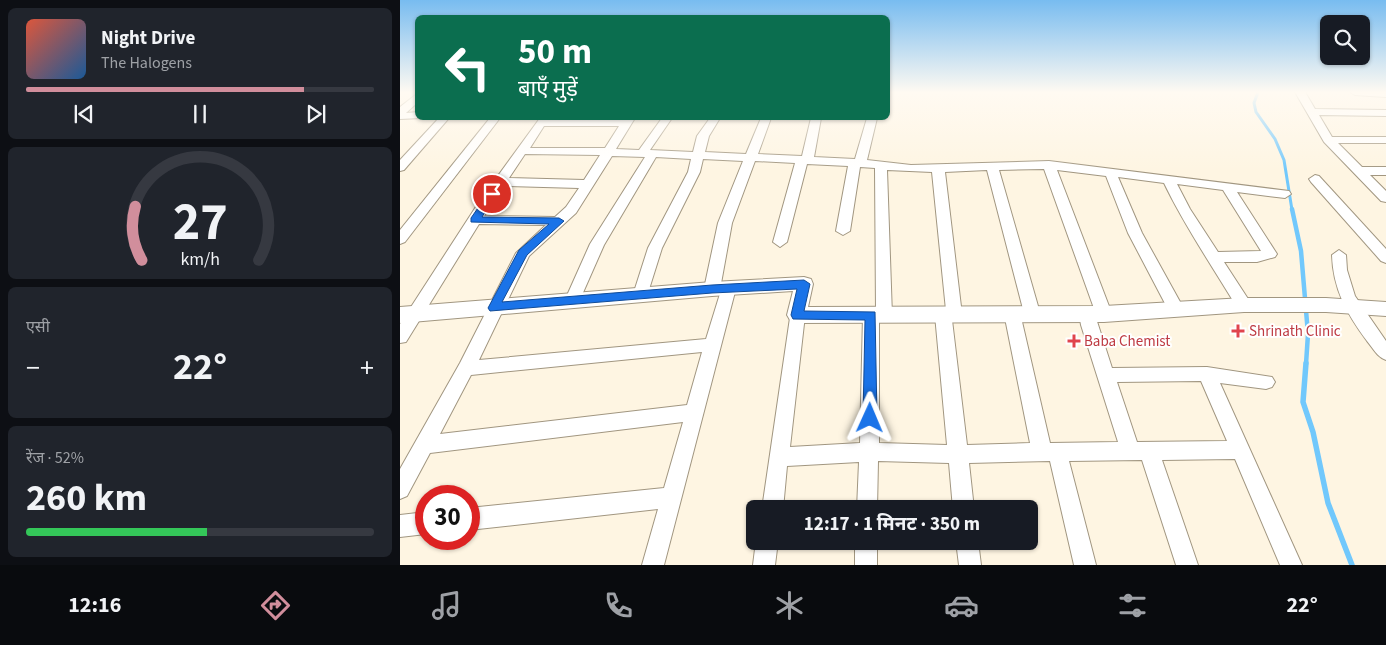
<!DOCTYPE html>
<html lang="hi">
<head>
<meta charset="utf-8">
<style>
  :root { --surface:#171b24; --page:#20242c; --text:#f1f3f6; --muted:#9ea1a6; --line:#363941; --accent:#d18e9c }
  body { margin:0; font-family:"Source Sans 3","Noto Sans Devanagari",sans-serif; background:var(--page); color:var(--text); height:100vh; display:flex; flex-direction:column; font-size:19px; white-space:nowrap }
  * { box-sizing:border-box; margin:0 }
  p { font-size:16px; color:var(--muted) }
  .icon { flex:none; width:28px; height:28px; fill:none; stroke:currentColor; stroke-width:2; stroke-linecap:round; stroke-linejoin:round }
  .map { position:relative; flex:1; overflow:hidden }
  .side { display:flex; flex-direction:column; gap:8px; padding:8px; background:#0d0f14; width:400px }
  .side>* { flex:none }
  .banner { position:absolute; left:15px; top:15px; width:475px; height:105px; border-radius:8px; box-shadow:0 1px 4px #0004; background:#0b6e4f; color:#fff; overflow:hidden }
  .buttons { position:absolute; left:920px; top:15px; display:grid; gap:10px }
  .buttons a { display:grid; place-items:center; width:50px; height:50px; border-radius:8px; background:var(--surface); box-shadow:0 1px 4px #0004; font-size:25px }
  .speed { position:absolute; left:15px; top:485px; display:flex; gap:10px; font-size:25px; font-weight:700; text-align:center }
  .speed>* { display:grid; place-content:center; width:65px; height:65px; border-radius:50%; background:var(--surface); box-shadow:0 1px 4px #0004; line-height:1 }
  .speed .limit { border:8px solid #d22; background:#fff; color:#111 }
  .pin { position:absolute; display:grid; place-items:center; width:42px; height:42px; color:#fff; margin:-21px; border:2px solid #fff; border-radius:50%; box-shadow:0 1px 5px #0007 }
  .me { position:absolute; width:55px; margin:-28px; rotate:1deg; stroke-linejoin:round; filter:drop-shadow(0 0 4px #0008) }
  .turn { display:flex; align-items:center; gap:18px; height:105px; padding:0 20px; font-size:22px }
  .turn .icon { width:65px; height:65px; stroke-width:2.5 }
  .turn b { display:block; font-size:35px; line-height:42px }
  .big { font-size:38px; font-weight:700; line-height:1.1 }
  .side .widget { flex:1; display:flex; flex-direction:column; justify-content:center; gap:8px; min-width:0; padding:0 18px; border-radius:8px; background:var(--page) }
  .side .dial { align-items:center; gap:0 }
  .dial svg { height:130px; overflow:visible; fill:none; stroke:var(--line); stroke-width:7; stroke-linecap:round; text-anchor:middle }
  .dial text { fill:var(--text); stroke:none }
  .song { display:flex; align-items:center; gap:15px }
  .cover { width:60px; height:60px; border-radius:8px; background:linear-gradient(135deg,hsl(10 70% 55%),hsl(210 70% 35%)) }
  .played { height:5px; border-radius:2px; background:linear-gradient(90deg,var(--accent) 80%,var(--line) 80%) }
  .keys { display:flex; justify-content:space-around; direction:ltr }
  .heat { display:flex; justify-content:space-between; align-items:center; font-size:28px; direction:ltr }
  .charge { height:8px; border-radius:4px; background:linear-gradient(90deg,#34c759 52%,var(--line) 0) }
  .trip { position:absolute; left:346px; top:500px; width:292px; height:50px; border-radius:8px; background:var(--surface); box-shadow:0 1px 4px #0004; font-weight:700; line-height:50px; text-align:center }
  .tab-bar { display:flex; height:80px; justify-content:space-around; align-items:center; background:#090b0e; color:var(--muted) }
  .tab-bar .icon { width:35px; height:35px }
  .tab-bar .current { color:var(--accent) }
  .tab-bar b { font-size:22px; color:var(--text) }
  main { display:flex; flex:1; min-height:0 }
  .map>svg:first-child { display:block }
  .lines { fill:none; stroke-linecap:round; stroke-linejoin:round }
  .stream-far2 { stroke:#71c8fc; stroke-width:3 }
  .stream-far1 { stroke:#71c8fc; stroke-width:4.5 }
  .stream { stroke:#71c8fc; stroke-width:5.5 }
  .minor-casing { stroke:#a19680; stroke-width:2 }
  .tertiary-casing { stroke:#a19680; stroke-width:2 }
  .minor { fill:#fff; fill-rule:evenodd }
  .tertiary { fill:#fff; fill-rule:evenodd }
  .route { fill:#1a73e8; stroke:#114b97 }
  .health-dot { fill:#e0444e; stroke:#fff; stroke-width:2 }
  .labels { text-anchor:middle; stroke-width:4; stroke-linejoin:round; paint-order:stroke }
  .health-label { font-size:15px; fill:#be3a42; stroke:#fff; text-anchor:start }
</style>
</head>
<body>
<main>
<section class="side">
<div class="widget">
<div class="song"><i class="cover"></i><div><b>Night Drive</b><p>The Halogens</p></div></div>
<div class="played"></div>
<div class="keys"><svg class="icon" aria-label="previous" viewBox="0 0 24 24"><path d="M18 5L8 12l10 7zM5 5v14"/></svg><svg class="icon" aria-label="pause" viewBox="0 0 24 24"><path d="M8 5v14M16 5v14"/></svg><svg class="icon" aria-label="next" viewBox="0 0 24 24"><path d="M6 5l10 7-10 7zM19 5v14"/></svg></div>
</div>
<div class="widget dial"><svg viewBox="0 0 100 80">
<path d="M14 69A42 42 0 1 1 86 69"/>
<path d="M14 69A42 42 0 0 1 10 36" stroke="#d18e9c"/>
<text x="50" y="56" font-size="32" font-weight="700">27</text>
<text x="50" y="72" font-size="11">km/h</text>
</svg></div>
<div class="widget"><p>एसी</p>
<div class="heat"><a>−</a><b class="big">22°</b><a>+</a></div>
</div>
<div class="widget"><p>रेंज · 52%</p><b class="big">260 km</b><div class="charge"></div></div>
</section>
<div class="map">
<svg width="986" height="565" viewBox="0 0 986 565">
  <rect width="100%" height="100%" fill="#fef5e2"/>
  <g class="lines">
    <path class="stream-far2" d="M858,92L854,103L856,112L875,139L884,160L892,210"/>
    <path class="stream-far1" d="M892,209L901,251L908,334L906,364"/>
    <path class="stream" d="M906,363L903,402L913,432L928,503L952,565"/>
    <defs>
      <g id="minor">
        <path d="M895,92H905L915,109L986,110V116L919,115L932,137H986V143H938L962,167H986V175H970L986,191V202L981,201L924,142Z"/>
        <path d="M950,92H986V97L955,95Z"/>
        <path d="M18,93V102L6,113L18,112V118H21L0,119V107Z"/>
        <path d="M39,118H49L4,170L0,171V160Z"/>
        <path d="M90,118H100L5,242L0,244V230Z"/>
        <path d="M140,118H150L149,120H224L225,118H235L216,149L239,150L262,118H272L250,150L293,152L297,136L310,118H320L309,136L305,152L346,154L361,118H371L358,154L402,156L411,118H421L414,157L455,159L467,118H477L467,160L511,165L649,161L889,191L891,194L885,198L837,192L877,254L875,257L857,262H824L852,305L850,309H838C813,267 785,227 764,183L718,177L742,233L784,309L782,313H770L728,233L706,176L657,170L712,314L710,318L704,320L698,318L696,314L644,169L599,170L640,313L638,317L632,319L626,317L624,313L587,170L545,172L562,315L560,319L552,320L567,445L630,443L604,313L606,309L612,307L618,309L620,313L650,443L718,442L681,325L679,313L681,309L687,307L693,309L712,368L807,367L872,377L875,382L872,387L866,389L820,383L902,565H880L835,459L762,460L798,565H776L742,460L669,461L696,565H674L650,461L569,463L574,509H553L549,463L478,461L477,509H457L459,462L387,466L383,509H362L391,311L397,309L403,311L405,315L390,447L460,443L463,316L465,312H476L475,168L460,167L450,231L443,235L436,231L448,166L407,164L387,242L380,247L373,242L395,163L355,161L332,223L320,289L317,293H307L304,289L318,223L343,161L303,159L300,172L262,248L246,299H236L233,295L248,248L288,172L291,159L256,157L204,245L178,304H168L165,300L190,244L245,157L212,156L176,213L129,256L79,360L306,339L323,284H333L336,288L264,565H242L258,509L69,530V508L264,488L283,422L30,453L7,496L0,499V469L60,363L116,253L146,225L79,224L6,342L0,343V324L79,202ZM144,126H219L205,148H130ZM125,154L200,155L184,180L109,178ZM487,170L532,172L546,310L537,311L535,315L547,445L479,443V320H490L492,316ZM777,184L823,190L861,251L818,252L790,209ZM104,186L179,188L166,207L155,217L84,216ZM302,352L287,405L40,434L71,375ZM801,381L827,441L737,442L717,382Z"/>
        <path d="M915,175L919,176L986,249V263L981,261L911,182L909,179Z"/>
        <path d="M939,250L946,255L947,270L955,296L986,341V360C977,357 973,348 967,341C947,314 933,289 932,255Z"/>
        <path d="M26,512V534L0,537V515Z"/>
        <path d="M356,541H378L375,565H353Z"/>
        <rect x="455" y="541" width="22" height="24"/>
        <path d="M556,541H578L581,565H559Z"/>
      </g>
      <path id="tertiary" d="M404,277L411,279L413,284L408,307L704,306L844,298H926L986,302V316L926,312H844L704,322L397,323L390,320L387,315L393,291L312,296L0,323V307L312,282Z"/>
    </defs>
    <use href="#minor" class="minor-casing"/>
    <use href="#tertiary" class="tertiary-casing"/>
    <use href="#minor" class="minor"/>
    <use href="#tertiary" class="tertiary"/>
  </g>
  <linearGradient id="sky" x2="0" y2="1"><stop stop-color="#78bcf0"/><stop offset="0.54" stop-color="#fffaf2"/><stop offset="1" stop-color="#fffaf2" stop-opacity="0"/></linearGradient>
  <rect width="986" height="171" fill="url(#sky)"/>
  <path class="route" d="M92,191L97,194L82,217L159,218L164,221L127,255L102,302L312,285L404,280L410,284L404,311L475,312L477,418L475,423L470,425L465,423L463,418L465,320L393,319L391,315L397,289L312,293L90,311L88,308L119,250L149,224L71,222V218L89,192Z"/>
  <g class="health-dot">
    <path d="M835.5 323.5h5v5h5v5h-5v5h-5v-5h-5v-5h5z"/>
    <path d="M671.5 333.5h5v5h5v5h-5v5h-5v-5h-5v-5h5z"/>
  </g>
  <g class="labels">
    <g class="health-label">
      <text x="849" y="336">Shrinath Clinic</text>
      <text x="684" y="346">Baba Chemist</text>
    </g>
  </g>
</svg>
<div class="buttons">
<a><svg class="icon" aria-label="search" viewBox="0 0 24 24"><circle cx="10" cy="10" r="6"/><path d="M15 15l6 6"/></svg></a>
</div>
<div class="speed"><div class="limit">30</div></div>
<div class="pin" style="left:92px;top:194px;background:#d93025"><svg class="icon" aria-label="arrive" viewBox="0 0 24 24"><path d="M6 21V4h12l-3 4 3 4H6"/></svg></div>
<svg class="me" style="left:470px;top:418px" viewBox="-20 -20 40 40"><path d="M0-17L14 15 0 8-14 15z" fill="#1a73e8" stroke="#fff" stroke-width="4"/></svg>
<div class="trip">12:17 · 1 मिनट · 350 m</div>
<div class="banner">
<div class="turn"><svg class="icon" aria-label="left" viewBox="0 0 24 24"><path d="M17 20v-9H6M10 6l-5 5 5 5"/></svg><div><b>50 m</b>बाएँ मुड़ें</div></div>
</div>
</div>
</main>
<nav class="tab-bar">
<b>12:16</b>
<svg class="icon current" aria-label="directions" viewBox="0 0 24 24"><path d="M12 3l9 9-9 9-9-9zM9 14v-3h6M13 9l2 2-2 2"/></svg>
<svg class="icon" aria-label="music" viewBox="0 0 24 24"><path d="M9 18V5l10-2v13"/><circle cx="6" cy="18" r="3"/><circle cx="16" cy="16" r="3"/></svg>
<svg class="icon" aria-label="phone" viewBox="0 0 24 24"><path d="M5 4h4l2 5-3 2q2 4 5 5l2-3 5 2v4C11 20 4 13 5 4z"/></svg>
<svg class="icon" aria-label="climate" viewBox="0 0 24 24"><path d="M12 3v18M4 7l16 10M4 17L20 7"/></svg>
<svg class="icon" aria-label="car" viewBox="0 0 24 24"><path d="M5 17H2v-5l4-1 3-4h7l3 4 3 1v5h-3M9 17h6M6 11h13"/><circle cx="7" cy="17" r="2"/><circle cx="17" cy="17" r="2"/></svg>
<svg class="icon" aria-label="filters" viewBox="0 0 24 24"><path d="M4 7h16M4 17h16"/><circle cx="9" cy="7" r="2"/><circle cx="15" cy="17" r="2"/></svg>
<b>22°</b>
</nav>
</body>
</html>
